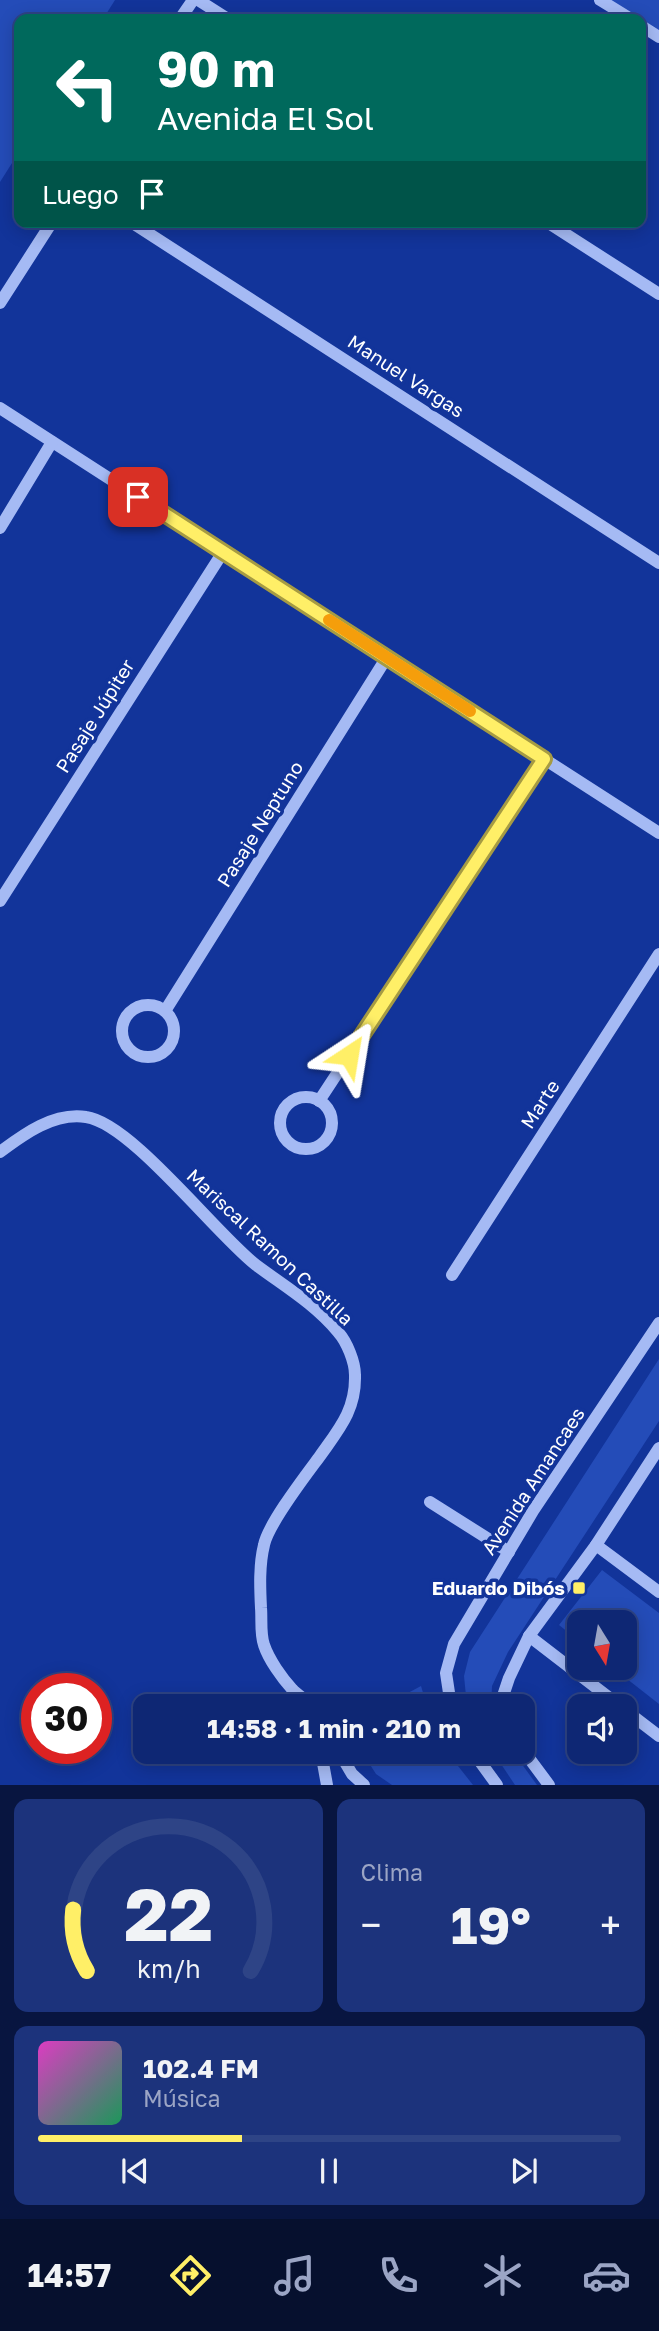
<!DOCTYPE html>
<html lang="es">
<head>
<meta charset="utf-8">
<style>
  :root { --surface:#0e2774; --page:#1c337c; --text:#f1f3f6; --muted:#9ba5c5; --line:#2e4486; --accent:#ffef67 }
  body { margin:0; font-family:"Golos Text",sans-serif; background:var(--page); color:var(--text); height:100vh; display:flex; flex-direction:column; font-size:26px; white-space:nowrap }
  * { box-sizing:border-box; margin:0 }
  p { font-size:23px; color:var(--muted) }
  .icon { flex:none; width:38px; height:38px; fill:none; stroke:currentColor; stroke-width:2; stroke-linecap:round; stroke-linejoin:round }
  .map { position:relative; height:1785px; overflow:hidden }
  .panel { display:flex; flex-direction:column; gap:14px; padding:14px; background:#081540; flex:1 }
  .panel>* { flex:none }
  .hud { position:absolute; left:14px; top:14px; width:632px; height:214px; border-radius:14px; box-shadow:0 4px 18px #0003,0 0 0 2px var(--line); background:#00695c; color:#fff; overflow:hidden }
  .needle { width:46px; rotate:169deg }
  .buttons { position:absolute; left:567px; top:1610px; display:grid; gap:14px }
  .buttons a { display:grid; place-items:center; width:70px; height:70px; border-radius:14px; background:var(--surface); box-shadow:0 4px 18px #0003,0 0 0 2px var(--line); font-size:35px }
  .speed { position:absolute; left:21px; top:1673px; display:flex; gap:14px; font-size:35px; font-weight:700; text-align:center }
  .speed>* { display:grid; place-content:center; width:91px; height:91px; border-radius:50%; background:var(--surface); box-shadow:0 4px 18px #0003,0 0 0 2px var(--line); line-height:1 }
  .speed .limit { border:10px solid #d22; background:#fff; color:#111 }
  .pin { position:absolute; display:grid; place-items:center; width:60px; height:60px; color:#fff; margin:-30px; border-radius:14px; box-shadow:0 4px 10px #0006 }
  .me { position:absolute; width:77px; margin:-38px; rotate:33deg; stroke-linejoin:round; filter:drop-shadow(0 0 5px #0008) }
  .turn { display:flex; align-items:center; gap:24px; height:147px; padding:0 28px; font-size:32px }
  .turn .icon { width:91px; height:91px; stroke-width:2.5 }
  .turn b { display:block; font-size:49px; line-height:60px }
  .then { display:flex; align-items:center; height:66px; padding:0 28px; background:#0003; gap:14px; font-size:26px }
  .big { font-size:52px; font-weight:700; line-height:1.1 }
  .panel .widget { flex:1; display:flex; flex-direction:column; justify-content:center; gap:10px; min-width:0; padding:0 24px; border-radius:14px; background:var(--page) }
  .panel .dial { align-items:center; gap:0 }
  .dial svg { height:182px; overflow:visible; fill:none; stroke:var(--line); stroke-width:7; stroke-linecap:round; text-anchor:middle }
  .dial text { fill:var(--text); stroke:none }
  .song { display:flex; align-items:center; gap:21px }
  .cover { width:84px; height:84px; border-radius:10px; background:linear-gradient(135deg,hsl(310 70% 55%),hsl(150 70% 35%)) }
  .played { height:7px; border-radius:4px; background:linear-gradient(90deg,var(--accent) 35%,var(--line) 35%) }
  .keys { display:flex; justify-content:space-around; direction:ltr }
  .heat { display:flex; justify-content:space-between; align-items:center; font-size:38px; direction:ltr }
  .panel .tiles { flex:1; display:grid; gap:14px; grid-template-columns:1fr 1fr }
  .widget:last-child { grid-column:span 2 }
  .trip { position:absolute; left:133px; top:1694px; width:402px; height:70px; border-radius:14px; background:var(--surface); box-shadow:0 4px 18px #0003,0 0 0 2px var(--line); font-weight:700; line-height:70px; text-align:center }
  .tabs { display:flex; height:112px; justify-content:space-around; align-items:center; background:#06102e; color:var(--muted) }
  .tabs .icon { width:49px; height:49px }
  .tabs .current { color:var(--accent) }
  .tabs b { font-size:32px; color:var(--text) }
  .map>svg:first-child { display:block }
  .green { fill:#244cb8 }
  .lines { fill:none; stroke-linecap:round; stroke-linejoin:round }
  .minor { stroke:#a5baf4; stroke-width:12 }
  .route-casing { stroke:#a69b43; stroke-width:18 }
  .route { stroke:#ffef67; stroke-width:12 }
  .slow { stroke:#f59e0b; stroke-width:12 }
  .poi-dot { fill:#ffef67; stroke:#12349a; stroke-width:2.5 }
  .labels { text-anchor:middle; stroke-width:7; stroke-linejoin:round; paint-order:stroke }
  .street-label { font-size:19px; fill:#fff; stroke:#12349a }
  .poi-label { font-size:19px; font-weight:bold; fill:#fff; stroke:#12349a; text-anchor:end }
</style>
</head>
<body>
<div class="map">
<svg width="659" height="1785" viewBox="0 0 659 1785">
  <rect width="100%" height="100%" fill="#12349a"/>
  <g class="green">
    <path d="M0,0H115L103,19H19V152L0,182Z"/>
    <path d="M608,0H659V33Z"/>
    <path d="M659,1359V1421L508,1652L492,1686L491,1706H467L464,1676L470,1652Z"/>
    <path d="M602,1570L659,1613V1704L613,1668H625V1622H579V1641L559,1625Z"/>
    <path d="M421,1686L427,1706H398L406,1694Z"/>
    <path d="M362,1752H447L473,1785H392L376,1774Z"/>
    <path d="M493,1752H513L537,1785H515Z"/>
  </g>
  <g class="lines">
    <g class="minor">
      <path d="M198,0L228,19"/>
      <path d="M600,0L631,19"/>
      <path d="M180,19L193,0"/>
      <path d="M640,25L659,37"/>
      <path d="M131,222L659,563"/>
      <path d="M547,222L659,294"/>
      <path d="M0,303L52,222"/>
      <path d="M0,408L659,833"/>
      <path d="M0,528L52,442"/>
      <path d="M0,901L223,552"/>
      <circle cx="148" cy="1031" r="26"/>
      <path d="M165,1011L387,657"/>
      <circle cx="306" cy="1123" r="26"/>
      <path d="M319,1101L544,759"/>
      <path d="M0,1152C24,1134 54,1112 86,1117C131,1123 215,1233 256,1265C284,1286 315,1304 338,1332C347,1342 355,1362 355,1375C356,1410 339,1429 320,1456C306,1475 268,1524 264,1545C259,1565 260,1588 261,1608C262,1619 260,1634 264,1645C269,1660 282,1678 292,1689C298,1696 307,1700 312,1706"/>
      <path d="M452,1275L659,954"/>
      <path d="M430,1502L509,1552"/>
      <path d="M596,1545L659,1592"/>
      <path d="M529,1636L620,1706"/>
      <path d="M451,1706L446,1673L454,1644L533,1511L659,1323"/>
      <path d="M503,1706L501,1702L509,1678L529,1636L596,1545L659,1448"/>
      <path d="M625,1710L659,1736"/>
      <path d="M523,1750L549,1785"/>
      <path d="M321,1752L327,1785"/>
      <path d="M339,1752L352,1774L364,1785"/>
      <path d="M473,1752L497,1785"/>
    </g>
  </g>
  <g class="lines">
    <defs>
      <path id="route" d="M138,497L544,759L349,1055"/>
    </defs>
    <use href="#route" class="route-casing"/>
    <use href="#route" class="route"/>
    <path class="slow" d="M329,620L470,711"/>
  </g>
  <rect class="poi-dot" x="572" y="1581" width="14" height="14" rx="3.5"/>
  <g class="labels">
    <g class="street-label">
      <text transform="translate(406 376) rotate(33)" y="7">Manuel Vargas</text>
      <text transform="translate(95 716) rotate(-58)" y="7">Pasaje Júpiter</text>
      <text transform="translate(260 824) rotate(-58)" y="7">Pasaje Neptuno</text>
      <text transform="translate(540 1104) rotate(-57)" y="7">Marte</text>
      <text transform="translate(270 1247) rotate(43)" y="7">Mariscal Ramon Castilla</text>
      <text transform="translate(533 1481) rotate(-57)" y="7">Avenida Amancaes</text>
    </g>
    <g class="poi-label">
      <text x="565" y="1595">Eduardo Dibós</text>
    </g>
  </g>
</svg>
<div class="buttons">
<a><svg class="needle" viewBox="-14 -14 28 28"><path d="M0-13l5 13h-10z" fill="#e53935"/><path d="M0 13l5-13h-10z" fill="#9ba5c5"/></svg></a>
<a><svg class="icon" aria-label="sound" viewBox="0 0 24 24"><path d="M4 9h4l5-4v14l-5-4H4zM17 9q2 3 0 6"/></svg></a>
</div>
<div class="speed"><div class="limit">30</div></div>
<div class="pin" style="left:138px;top:497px;background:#d93025"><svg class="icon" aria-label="arrive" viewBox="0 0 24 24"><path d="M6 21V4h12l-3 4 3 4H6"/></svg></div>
<svg class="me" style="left:349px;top:1055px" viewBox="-20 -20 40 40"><path d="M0-17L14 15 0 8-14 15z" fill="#ffef67" stroke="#fff" stroke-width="4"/></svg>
<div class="trip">14:58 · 1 min · 210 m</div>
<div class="hud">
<div class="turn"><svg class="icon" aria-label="left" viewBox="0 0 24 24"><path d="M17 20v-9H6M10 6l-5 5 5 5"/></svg><div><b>90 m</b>Avenida El Sol</div></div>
<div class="then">Luego<svg class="icon" aria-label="arrive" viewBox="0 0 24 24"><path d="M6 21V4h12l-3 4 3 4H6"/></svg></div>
</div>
</div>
<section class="panel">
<div class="tiles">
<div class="widget dial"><svg viewBox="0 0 100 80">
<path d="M14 69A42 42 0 1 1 86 69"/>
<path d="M14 69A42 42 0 0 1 8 42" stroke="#ffef67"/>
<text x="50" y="56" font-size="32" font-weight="700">22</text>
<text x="50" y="72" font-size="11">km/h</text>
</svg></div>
<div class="widget"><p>Clima</p>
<div class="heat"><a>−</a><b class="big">19°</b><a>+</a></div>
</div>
<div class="widget">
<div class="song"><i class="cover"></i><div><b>102.4 FM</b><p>Música</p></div></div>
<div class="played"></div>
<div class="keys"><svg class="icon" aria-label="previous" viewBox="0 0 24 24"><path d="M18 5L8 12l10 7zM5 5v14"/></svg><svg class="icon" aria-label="pause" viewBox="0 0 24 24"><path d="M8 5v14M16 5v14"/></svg><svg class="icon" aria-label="next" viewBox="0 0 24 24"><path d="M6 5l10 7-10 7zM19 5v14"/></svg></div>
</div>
</div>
</section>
<nav class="tabs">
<b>14:57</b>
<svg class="icon current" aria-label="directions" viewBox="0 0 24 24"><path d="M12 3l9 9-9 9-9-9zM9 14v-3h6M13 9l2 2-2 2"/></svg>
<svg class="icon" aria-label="music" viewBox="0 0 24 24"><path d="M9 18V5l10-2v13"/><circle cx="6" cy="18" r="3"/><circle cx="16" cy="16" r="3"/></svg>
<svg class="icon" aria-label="phone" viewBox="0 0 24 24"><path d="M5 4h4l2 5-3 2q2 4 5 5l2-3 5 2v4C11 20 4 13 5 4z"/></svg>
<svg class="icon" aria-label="climate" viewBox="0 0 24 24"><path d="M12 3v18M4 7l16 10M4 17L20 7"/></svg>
<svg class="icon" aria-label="car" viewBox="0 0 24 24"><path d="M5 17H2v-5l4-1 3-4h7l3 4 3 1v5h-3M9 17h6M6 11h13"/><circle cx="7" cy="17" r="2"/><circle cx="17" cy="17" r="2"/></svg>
</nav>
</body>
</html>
